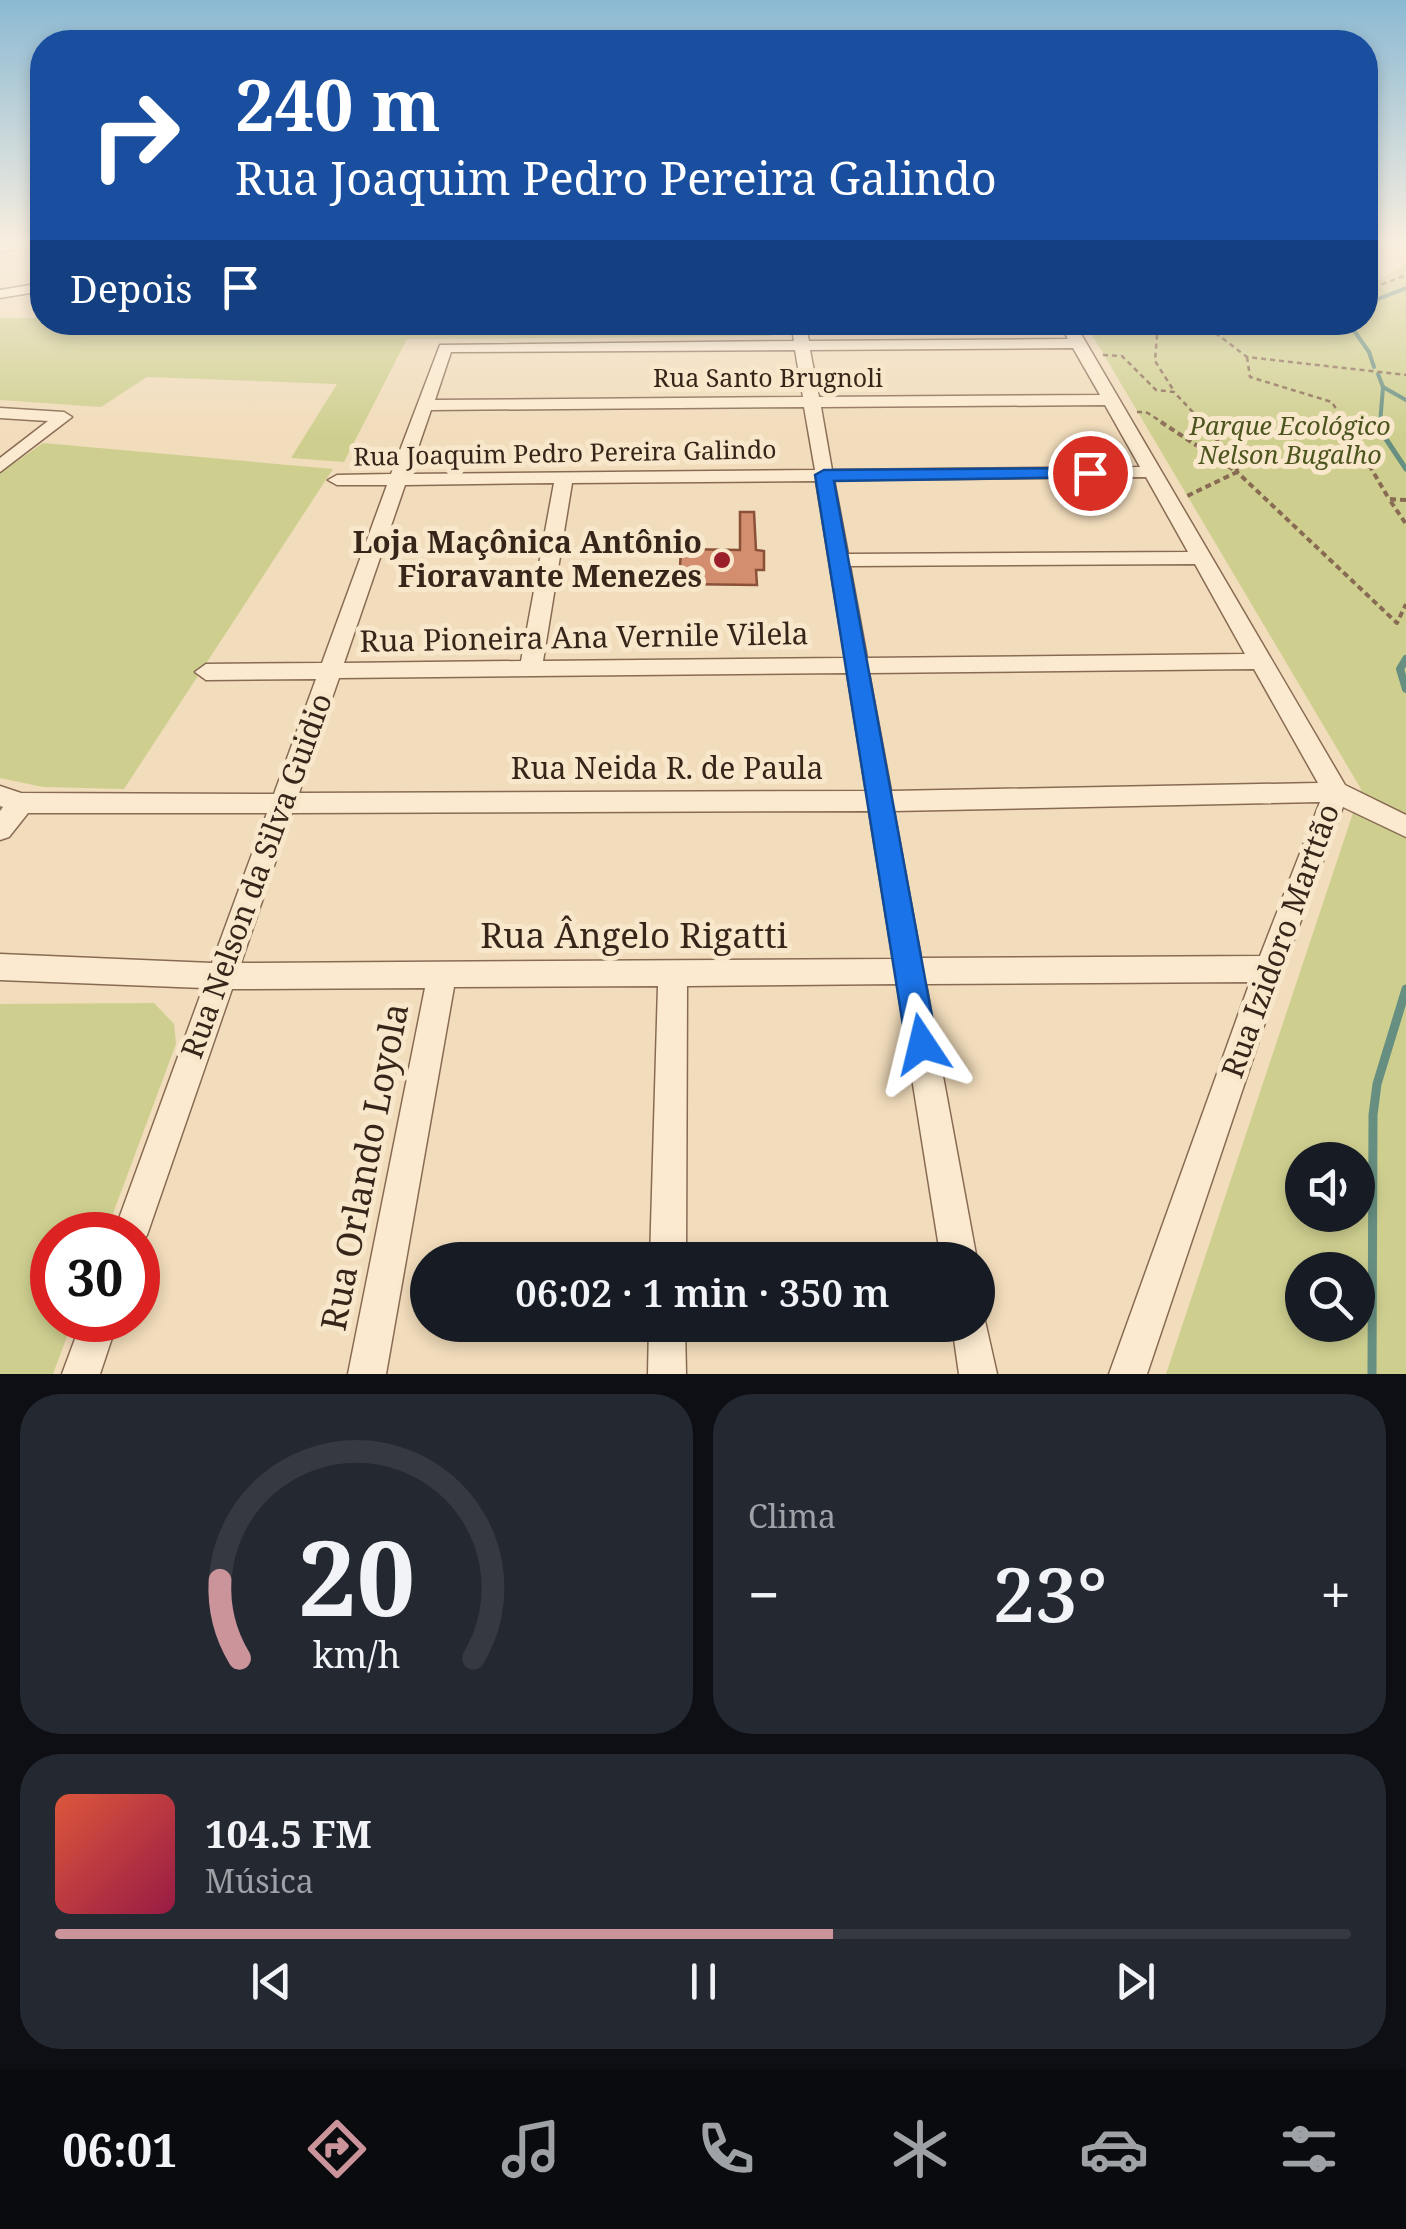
<!DOCTYPE html>
<html lang="pt">
<head>
<meta charset="utf-8">
<style>
  :root { --surface:#171b24; --page:#242831; --text:#f1f3f6; --muted:#9ea1a6; --line:#363941; --accent:#cb949b }
  body { margin:0; font-family:"Noto Serif",serif; background:var(--page); color:var(--text); height:100vh; display:flex; flex-direction:column; font-size:38px; white-space:nowrap }
  * { box-sizing:border-box; margin:0 }
  p { font-size:32px; color:var(--muted) }
  .icon { flex:none; width:55px; height:55px; fill:none; stroke:currentColor; stroke-width:2; stroke-linecap:round; stroke-linejoin:round }
  .map { position:relative; height:1374px; overflow:hidden }
  .details { display:flex; flex-direction:column; gap:20px; padding:20px; background:#0d0f14; flex:1 }
  .details>* { flex:none }
  .hud { position:absolute; left:30px; top:30px; width:1348px; height:305px; border-radius:40px; box-shadow:0 5px 15px #0003; background:#1a4fa0; color:#fff; overflow:hidden }
  .controls { position:absolute; left:1285px; top:1142px; display:grid; gap:20px }
  .controls a { display:grid; place-items:center; width:90px; height:90px; border-radius:50%; background:var(--surface); box-shadow:0 5px 15px #0003; font-size:50px }
  .speed { position:absolute; left:30px; top:1212px; display:flex; gap:20px; font-size:50px; font-weight:700; text-align:center }
  .speed>* { display:grid; place-content:center; width:130px; height:130px; border-radius:50%; background:var(--surface); box-shadow:0 5px 15px #0003; line-height:1 }
  .speed .limit { border:15px solid #d22; background:#fff; color:#111 }
  .pin { position:absolute; display:grid; place-items:center; width:85px; height:85px; color:#fff; margin:-42px; border:5px solid #fff; border-radius:50%; box-shadow:0 2px 10px #0007 }
  .me { position:absolute; width:110px; margin:-55px; rotate:350deg; stroke-linejoin:round; filter:drop-shadow(0 0 8px #0008) }
  .turn { display:flex; align-items:center; gap:35px; height:210px; padding:0 40px; font-size:45px }
  .turn .icon { width:130px; height:130px; stroke-width:2.5 }
  .turn b { display:block; font-size:70px; line-height:85px }
  .then { display:flex; align-items:center; height:95px; padding:0 40px; background:#0003; gap:20px; font-size:38px }
  .big { font-size:75px; font-weight:600; line-height:1.1 }
  .details .widget { flex:1; display:flex; flex-direction:column; justify-content:center; gap:15px; min-width:0; padding:0 35px; border-radius:40px; background:var(--page) }
  .details .dial { align-items:center; gap:0 }
  .dial svg { height:260px; overflow:visible; fill:none; stroke:var(--line); stroke-width:7; stroke-linecap:round; text-anchor:middle }
  .dial text { fill:var(--text); stroke:none }
  .song { display:flex; align-items:center; gap:30px }
  .cover { width:120px; height:120px; border-radius:15px; background:linear-gradient(135deg,hsl(10 70% 55%),hsl(340 70% 35%)) }
  .played { height:10px; border-radius:5px; background:linear-gradient(90deg,var(--accent) 60%,var(--line) 60%) }
  .keys { display:flex; justify-content:space-around; direction:ltr }
  .heat { display:flex; justify-content:space-between; align-items:center; font-size:55px; direction:ltr }
  .details .tiles { flex:1; display:grid; gap:20px; grid-template-columns:1fr 1fr }
  .widget:last-child { grid-column:span 2 }
  .trip { position:absolute; left:410px; top:1242px; width:585px; height:100px; border-radius:50px; background:var(--surface); box-shadow:0 5px 15px #0003; font-weight:600; line-height:100px; text-align:center }
  .tabs { display:flex; height:160px; justify-content:space-around; align-items:center; background:#090b0e; color:var(--muted) }
  .tabs .icon { width:70px; height:70px }
  .tabs .current { color:var(--accent) }
  .tabs b { font-size:45px; color:var(--text) }
  .map>svg:first-child { display:block }
  .green { fill:#cecf8f; fill-rule:evenodd }
  .lines { fill:none; stroke-linecap:round; stroke-linejoin:round }
  .stream-far3 { stroke:#678f81; stroke-width:4 }
  .stream-far2 { stroke:#678f81; stroke-width:5 }
  .stream-far1 { stroke:#678f81; stroke-width:8 }
  .stream { stroke:#678f81; stroke-width:9 }
  .building { fill:#d28e6e; stroke:#8a5138; stroke-width:2.5 }
  .street-casing { stroke:#896b54; stroke-width:3 }
  .path-far1 { stroke:#896b54; stroke-width:2.5; stroke-dasharray:5 4; stroke-linecap:butt }
  .path { stroke:#896b54; stroke-width:4; stroke-dasharray:6 4; stroke-linecap:butt }
  .street { fill:#fbeacf; fill-rule:evenodd }
  .route { fill:#1a73e8; stroke:#114b97; stroke-width:2.5 }
  .poi-dot { fill:#9c202c; stroke:#f8e7cb; stroke-width:4 }
  .labels { text-anchor:middle; stroke-width:10; stroke-linejoin:round; paint-order:stroke }
  .far-street-label { font-size:25px; fill:#37251a; stroke:#f8e7cb }
  .far-park-label { font-size:25px; font-style:italic; fill:#4d551f; stroke:#f8e7cb }
  .poi-label { font-size:30px; font-weight:bold; fill:#37251a; stroke:#f8e7cb; text-anchor:end }
  .street-label { font-size:30px; fill:#37251a; stroke:#f8e7cb }
  .near-street-label { font-size:35px; fill:#37251a; stroke:#f8e7cb }
</style>
</head>
<body>
<div class="map">
<svg width="1406" height="1374" viewBox="0 0 1406 1374">
  <rect width="100%" height="100%" fill="#f1dcbb"/>
  <g class="green">
    <path d="M1406,263V1374H1166L1361,789L1085,323L1365,322V284L1374,283ZM1302,1160H1358V1215H1302ZM1302,1270H1358V1325H1302Z"/>
    <path d="M0,318H42V322H769L771,336L407,339L344,462L291,458L337,384L147,377L101,407L0,400Z"/>
    <path d="M43,443L333,469L124,789L43,787L0,778V473Z"/>
    <path d="M154,1003L174,1024L176,1044L105,1235H52V1320H73L53,1374H0V1004Z"/>
  </g>
  <g class="lines">
    <g class="stream-far3">
      <path d="M1365,304L1406,288"/>
      <path d="M1348,322L1369,352L1374,367"/>
      <path d="M1378,374L1383,387L1380,424"/>
      <path d="M1383,387L1406,400"/>
    </g>
    <path class="stream-far2" d="M1381,422L1380,430L1406,469"/>
    <path class="stream-far1" d="M1406,659L1400,669L1406,689"/>
    <path class="stream" d="M1372,1374L1373,1115L1377,1084L1406,989"/>
  </g>
  <path class="building" d="M740,512H754L756,550L764,551V570H756L757,585L679,584L681,549L740,550Z"/>
  <g class="lines">
    <defs>
      <g id="street">
        <path d="M33,243L31,246L0,252V244Z"/>
        <path d="M42,283V291L0,298V290Z"/>
        <path d="M791,322H805L809,341L1068,339L1059,322H1074L1345,785L1406,815V837L1343,807L1283,969L1147,1374H1109L1250,982L926,984L977,1260H941L897,984L687,986L686,1260H650L658,986L454,987L386,1374H348L425,988L232,989L147,1235L138,1249V1235H113L203,988L0,980V954L212,963L267,813H28L9,837L0,840V811L3,807L0,806V786L21,793L274,794L316,679L206,680L195,672L206,664L322,663L387,485H337L328,480L337,475L391,474L440,345L794,341ZM1073,348L1100,395L819,397L810,350ZM795,350L803,397L435,400L451,352ZM1105,405L1140,467L832,470L821,407ZM804,407L815,470L409,474L431,410ZM1146,477L1188,552L848,554L834,480ZM816,481L845,658L543,661L572,483ZM554,483L521,661L344,663L405,485ZM1195,564L1245,654L867,658L850,566ZM1254,669L1318,783L891,791L869,673ZM847,673L866,791L299,793L339,678ZM1320,802L1260,956L921,958L894,811ZM869,811L893,959L241,963L292,813Z"/>
        <path d="M0,408L64,412L72,417L0,472V458L48,421L0,418Z"/>
        <path d="M978,1310L983,1312L997,1374H959L952,1325H978Z"/>
        <path d="M82,1320H118L100,1374H62Z"/>
        <path d="M649,1325H685L686,1374H648Z"/>
      </g>
    </defs>
    <use href="#street" class="street-casing"/>
    <g class="path-far1">
      <path d="M1365,291L1406,275"/>
      <path d="M1144,322L1157,335L1155,361L1174,391"/>
      <path d="M1201,322L1247,357L1406,375"/>
      <path d="M1103,355L1122,356L1156,390L1174,392L1204,424"/>
      <path d="M1247,357L1250,377L1332,402L1345,424"/>
      <path d="M1137,412H1146L1165,424"/>
    </g>
    <g class="path">
      <path d="M1161,422L1237,472L1185,497"/>
      <path d="M1201,422L1236,460L1237,472L1397,623L1406,604"/>
      <path d="M1344,422L1389,499"/>
      <path d="M1406,500L1389,499L1406,524"/>
    </g>
    <use href="#street" class="street"/>
  </g>
  <linearGradient id="sky" x2="0" y2="1"><stop stop-color="#8bb9d3"/><stop offset="0.56" stop-color="#f9efe0"/><stop offset="1" stop-color="#f9efe0" stop-opacity="0"/></linearGradient>
  <rect width="1406" height="436" fill="url(#sky)"/>
  <path class="route" d="M1090,468L1096,469V477L834,481L937,1044L933,1054L922,1058L911,1054L906,1044L815,475L824,470Z"/>
  <circle class="poi-dot" cx="722" cy="560" r="10"/>
  <g class="labels">
    <g class="far-street-label">
      <text x="768" y="387">Rua Santo Brugnoli</text>
      <text transform="translate(565 453) rotate(-1)" y="9">Rua Joaquim Pedro Pereira Galindo</text>
    </g>
    <g class="far-park-label">
      <text x="1290" y="435">Parque Ecológico<tspan x="1290" dy="29">Nelson Bugalho</tspan></text>
    </g>
    <g class="poi-label">
      <text x="702" y="553">Loja Maçônica Antônio<tspan x="702" dy="34">Fioravante Menezes</tspan></text>
    </g>
    <g class="street-label">
      <text transform="translate(584 638) rotate(-1)" y="10">Rua Pioneira Ana Vernile Vilela</text>
      <text x="667" y="779">Rua Neida R. de Paula</text>
      <text transform="translate(257 876) rotate(-70)" y="10">Rua Nelson da Silva Guidio</text>
      <text transform="translate(1281 941) rotate(-70)" y="10">Rua Izidoro Marttão</text>
    </g>
    <g class="near-street-label">
      <text x="634" y="948">Rua Ângelo Rigatti</text>
      <text transform="translate(365 1167) rotate(-79)" y="12">Rua Orlando Loyola</text>
    </g>
  </g>
</svg>
<div class="controls">
<a><svg class="icon" aria-label="sound" viewBox="0 0 24 24"><path d="M4 9h4l5-4v14l-5-4H4zM17 9q2 3 0 6"/></svg></a>
<a><svg class="icon" aria-label="search" viewBox="0 0 24 24"><circle cx="10" cy="10" r="6"/><path d="M15 15l6 6"/></svg></a>
</div>
<div class="speed"><div class="limit">30</div></div>
<div class="pin" style="left:1090px;top:473px;background:#d93025"><svg class="icon" aria-label="arrive" viewBox="0 0 24 24"><path d="M6 21V4h12l-3 4 3 4H6"/></svg></div>
<svg class="me" style="left:922px;top:1044px" viewBox="-20 -20 40 40"><path d="M0-17L14 15 0 8-14 15z" fill="#1a73e8" stroke="#fff" stroke-width="4"/></svg>
<div class="trip">06:02 · 1 min · 350 m</div>
<div class="hud">
<div class="turn"><svg class="icon" aria-label="right" viewBox="0 0 24 24"><path d="M7 20v-9h11M14 6l5 5-5 5"/></svg><div><b>240 m</b>Rua Joaquim Pedro Pereira Galindo</div></div>
<div class="then">Depois<svg class="icon" aria-label="arrive" viewBox="0 0 24 24"><path d="M6 21V4h12l-3 4 3 4H6"/></svg></div>
</div>
</div>
<section class="details">
<div class="tiles">
<div class="widget dial"><svg viewBox="0 0 100 80">
<path d="M14 69A42 42 0 1 1 86 69"/>
<path d="M14 69A42 42 0 0 1 8 45" stroke="#cb949b"/>
<text x="50" y="56" font-size="32" font-weight="700">20</text>
<text x="50" y="72" font-size="11">km/h</text>
</svg></div>
<div class="widget"><p>Clima</p>
<div class="heat"><a>−</a><b class="big">23°</b><a>+</a></div>
</div>
<div class="widget">
<div class="song"><i class="cover"></i><div><b>104.5 FM</b><p>Música</p></div></div>
<div class="played"></div>
<div class="keys"><svg class="icon" aria-label="previous" viewBox="0 0 24 24"><path d="M18 5L8 12l10 7zM5 5v14"/></svg><svg class="icon" aria-label="pause" viewBox="0 0 24 24"><path d="M8 5v14M16 5v14"/></svg><svg class="icon" aria-label="next" viewBox="0 0 24 24"><path d="M6 5l10 7-10 7zM19 5v14"/></svg></div>
</div>
</div>
</section>
<nav class="tabs">
<b>06:01</b>
<svg class="icon current" aria-label="directions" viewBox="0 0 24 24"><path d="M12 3l9 9-9 9-9-9zM9 14v-3h6M13 9l2 2-2 2"/></svg>
<svg class="icon" aria-label="music" viewBox="0 0 24 24"><path d="M9 18V5l10-2v13"/><circle cx="6" cy="18" r="3"/><circle cx="16" cy="16" r="3"/></svg>
<svg class="icon" aria-label="phone" viewBox="0 0 24 24"><path d="M5 4h4l2 5-3 2q2 4 5 5l2-3 5 2v4C11 20 4 13 5 4z"/></svg>
<svg class="icon" aria-label="climate" viewBox="0 0 24 24"><path d="M12 3v18M4 7l16 10M4 17L20 7"/></svg>
<svg class="icon" aria-label="car" viewBox="0 0 24 24"><path d="M5 17H2v-5l4-1 3-4h7l3 4 3 1v5h-3M9 17h6M6 11h13"/><circle cx="7" cy="17" r="2"/><circle cx="17" cy="17" r="2"/></svg>
<svg class="icon" aria-label="filters" viewBox="0 0 24 24"><path d="M4 7h16M4 17h16"/><circle cx="9" cy="7" r="2"/><circle cx="15" cy="17" r="2"/></svg>
</nav>
</body>
</html>
